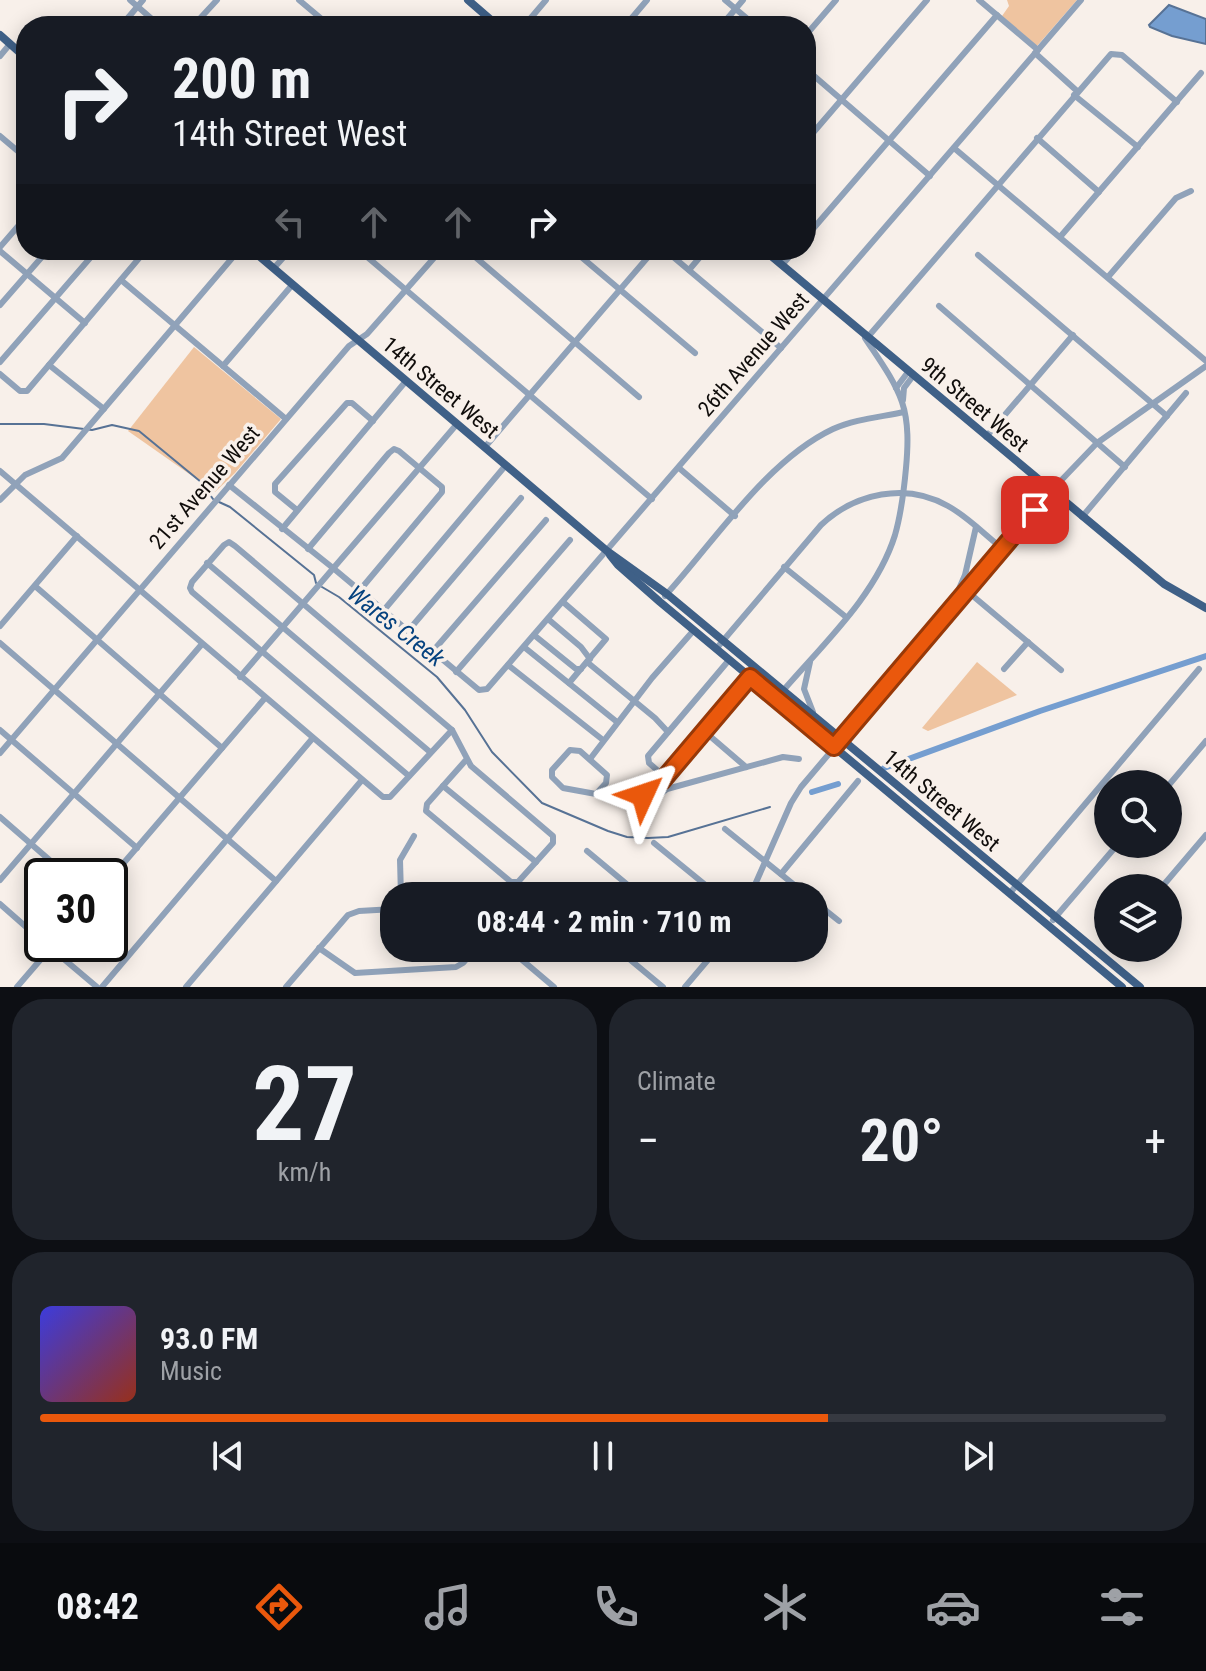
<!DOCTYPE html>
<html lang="en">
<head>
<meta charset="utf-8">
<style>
  :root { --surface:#171b24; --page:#20242c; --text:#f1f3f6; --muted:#9ea1a6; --line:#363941; --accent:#ea580c }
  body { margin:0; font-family:"Roboto Condensed",sans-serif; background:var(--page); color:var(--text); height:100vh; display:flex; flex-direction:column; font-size:30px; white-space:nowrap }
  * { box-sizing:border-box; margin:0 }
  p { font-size:26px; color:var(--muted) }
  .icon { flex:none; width:44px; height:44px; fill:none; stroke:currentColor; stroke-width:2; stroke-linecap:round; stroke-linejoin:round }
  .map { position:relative; height:987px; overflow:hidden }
  .sheet { display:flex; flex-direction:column; gap:12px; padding:12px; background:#0d0f14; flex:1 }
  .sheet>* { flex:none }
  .banner { position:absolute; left:16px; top:16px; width:800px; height:244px; border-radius:32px; box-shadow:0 4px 20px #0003; background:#171b24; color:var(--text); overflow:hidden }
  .tools { position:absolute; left:1094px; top:770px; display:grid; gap:16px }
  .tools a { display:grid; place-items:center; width:88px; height:88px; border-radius:50%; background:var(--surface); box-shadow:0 4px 20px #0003; font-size:40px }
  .speed { position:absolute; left:24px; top:858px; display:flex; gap:16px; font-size:40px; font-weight:700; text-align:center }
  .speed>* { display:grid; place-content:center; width:104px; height:104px; border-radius:50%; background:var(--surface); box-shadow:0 4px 20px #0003; line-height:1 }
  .speed .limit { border:4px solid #111; border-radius:12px; background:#fff; color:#111 }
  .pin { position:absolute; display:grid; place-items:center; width:68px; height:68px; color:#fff; margin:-34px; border-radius:16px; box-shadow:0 4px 12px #0006 }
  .me { position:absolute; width:88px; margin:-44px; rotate:48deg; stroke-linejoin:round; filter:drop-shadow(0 0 6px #0008) }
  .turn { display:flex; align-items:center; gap:28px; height:168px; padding:0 24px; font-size:36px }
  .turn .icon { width:104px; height:104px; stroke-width:2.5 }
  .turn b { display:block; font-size:56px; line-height:68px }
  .lanes { display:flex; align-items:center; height:76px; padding:0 24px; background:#0003; justify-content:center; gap:40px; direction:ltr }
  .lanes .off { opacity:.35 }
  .big { font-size:60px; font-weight:700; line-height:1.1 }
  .sheet .widget { flex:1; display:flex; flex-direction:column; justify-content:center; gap:12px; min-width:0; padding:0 28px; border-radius:32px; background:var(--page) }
  .sheet .dial { align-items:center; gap:0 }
  .dial b { font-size:104px; line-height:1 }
  .song { display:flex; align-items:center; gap:24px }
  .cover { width:96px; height:96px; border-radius:12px; background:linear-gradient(135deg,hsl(240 70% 55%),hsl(10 70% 35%)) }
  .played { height:8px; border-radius:4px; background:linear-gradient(90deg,var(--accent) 70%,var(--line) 70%) }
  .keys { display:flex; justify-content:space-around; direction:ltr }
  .heat { display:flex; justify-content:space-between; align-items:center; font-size:44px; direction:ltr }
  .sheet .tiles { flex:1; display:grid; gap:12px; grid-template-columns:1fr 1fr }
  .widget:last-child { grid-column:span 2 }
  .trip { position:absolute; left:380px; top:882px; width:448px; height:80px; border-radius:32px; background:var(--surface); box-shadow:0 4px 20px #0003; font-weight:700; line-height:80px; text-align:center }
  .tabs { display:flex; height:128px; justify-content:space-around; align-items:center; background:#090b0e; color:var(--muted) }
  .tabs .icon { width:56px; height:56px }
  .tabs .on { color:var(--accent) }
  .tabs b { font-size:36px; color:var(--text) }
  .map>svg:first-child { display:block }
  .green { fill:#efc4a0 }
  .water { fill:#759ed0; stroke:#577295; stroke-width:2 }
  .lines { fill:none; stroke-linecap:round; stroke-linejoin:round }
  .stream { stroke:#577295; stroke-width:2 }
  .canal { stroke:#759ed0; stroke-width:6 }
  .minor { stroke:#90a2b9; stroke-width:6 }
  .major { stroke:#3f6087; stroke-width:8 }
  .route-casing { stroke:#983908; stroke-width:20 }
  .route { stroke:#ea580c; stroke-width:14 }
  .labels { text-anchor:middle; stroke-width:7; stroke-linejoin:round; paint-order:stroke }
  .street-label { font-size:22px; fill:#100d0b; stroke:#f8f0ea }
  .water-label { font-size:24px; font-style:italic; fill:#05427f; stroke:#f8f0ea }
</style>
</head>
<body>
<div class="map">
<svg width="1206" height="987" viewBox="0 0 1206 987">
  <rect width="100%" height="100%" fill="#f8f0ea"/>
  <g class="green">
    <path d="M1007,0H1077L1037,46L1002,16L1009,6Z"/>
    <path d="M194,347L281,419L235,473L215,492L128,431Z"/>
    <path d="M977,662L1017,695L928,731L922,728Z"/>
  </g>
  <path class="water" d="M1169,5L1206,19V44L1172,36L1150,27L1149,25Z"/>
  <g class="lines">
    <g class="stream">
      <path d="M0,424H44L92,430L112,425L139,431L201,482L213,499"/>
      <path d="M219,502L230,507L314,575L316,583"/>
      <path d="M322,587L339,597L437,677L465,710L492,752L542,803L608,831L627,837L648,838L668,837L770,807"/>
    </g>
    <g class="canal">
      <path d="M884,768L1040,711L1206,656"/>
      <path d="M812,792L838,784"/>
    </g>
    <g class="minor">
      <path d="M130,0L160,26"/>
      <path d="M299,0L330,26"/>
      <path d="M725,0L756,26"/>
      <path d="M979,0L1038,50"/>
      <path d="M121,26L143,0"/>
      <path d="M193,26L217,0"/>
      <path d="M524,26L546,0"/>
      <path d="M625,26L647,0"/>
      <path d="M721,26L743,0"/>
      <path d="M806,35L836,0"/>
      <path d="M1035,53L1077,91"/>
      <path d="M0,56L10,44"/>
      <path d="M806,69L930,176"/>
      <path d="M1074,95L1138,147"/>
      <path d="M0,136L26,158"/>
      <path d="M1037,138L1099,192"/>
      <path d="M806,141L927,0"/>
      <path d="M954,148L1206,361"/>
      <path d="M806,237L997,15"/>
      <path d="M1060,237L1201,73"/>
      <path d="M0,247L26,217"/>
      <path d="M359,250L652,499"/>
      <path d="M467,250L639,397"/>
      <path d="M573,250L695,353"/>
      <path d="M665,250L781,348"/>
      <path d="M0,251L85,323"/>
      <path d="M978,255L1167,416"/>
      <path d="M782,265L795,250"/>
      <path d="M274,268L290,250"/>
      <path d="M689,270L706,250"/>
      <path d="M1108,277L1176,198L1191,191"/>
      <path d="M121,280L286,419"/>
      <path d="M0,305L48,250"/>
      <path d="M939,306L1125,467"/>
      <path d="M867,338L1111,54L1122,55L1177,102"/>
      <path d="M0,362L97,250"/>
      <path d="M49,365L104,409"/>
      <path d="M223,366L293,284"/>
      <path d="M0,374L20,391H27L146,250"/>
      <path d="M896,388L908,372"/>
      <path d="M903,400L904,388L913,376"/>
      <path d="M986,437L1073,335"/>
      <path d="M485,447L654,250"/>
      <path d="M679,468L735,516"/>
      <path d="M0,471L383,797H390L452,730"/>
      <path d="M229,485L333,568L479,690L487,689L1081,0"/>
      <path d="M0,500L25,475L62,458L239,250"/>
      <path d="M297,510L275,492V484L347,403H352L373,421"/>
      <path d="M1082,517L1186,393"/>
      <path d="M282,529L406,381"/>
      <path d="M308,549L389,453L394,449L399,451L442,487V492L360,590"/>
      <path d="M207,563L430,752"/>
      <path d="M784,567L846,617"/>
      <path d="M35,586L222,748"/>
      <path d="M967,591L1061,670"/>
      <path d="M665,596C714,542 767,460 833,429C855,419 881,417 904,412"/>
      <path d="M563,602L606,639L569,683"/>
      <path d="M952,605L965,575L976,527"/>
      <path d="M384,610L506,465"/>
      <path d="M548,619L581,647L590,659"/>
      <path d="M0,626L77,536"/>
      <path d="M408,631L521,498"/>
      <path d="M534,635L576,669H581"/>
      <path d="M0,643L276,881"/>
      <path d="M524,647L617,722"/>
      <path d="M716,649L821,525C855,493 906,482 948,506C968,517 985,535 1003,549"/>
      <path d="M433,651L546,520"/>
      <path d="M587,662L655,718L668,732"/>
      <path d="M810,662L804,689L813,712"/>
      <path d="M508,665L603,740"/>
      <path d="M757,669L662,781L645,791L644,799L652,801L667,789L783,757L799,759"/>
      <path d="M1004,669L1028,642"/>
      <path d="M456,672L570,540"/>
      <path d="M240,677L457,424"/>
      <path d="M781,693C822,645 876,596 895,535C901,514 904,490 906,468C908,446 909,423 902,402C894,379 878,358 865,338"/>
      <path d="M0,730L137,848"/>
      <path d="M704,731L746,767"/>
      <path d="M570,750L580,751L607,775L606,783L596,794L563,788L552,777V770Z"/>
      <path d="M0,753L349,346L367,334L441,250"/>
      <path d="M590,759L652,678L694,630"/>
      <path d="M409,776L192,592L190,588L192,582L224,545L229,542L235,546L452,730L471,766L553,836V843L518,882H511L426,811L427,804L466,760"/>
      <path d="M665,777L649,763L648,756L729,660"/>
      <path d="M443,786L536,862"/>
      <path d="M1168,786L1206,741"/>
      <path d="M0,817L68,876"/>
      <path d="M725,829L808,896"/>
      <path d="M654,843L719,896"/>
      <path d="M587,851L641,896"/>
      <path d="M781,874L858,781"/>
      <path d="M110,879L265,698"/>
      <path d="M0,880L202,644"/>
      <path d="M1161,888L1206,835"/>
      <path d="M1010,893L1199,669"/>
      <path d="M554,895V896"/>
      <path d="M401,896L400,860L414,836"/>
      <path d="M750,896L791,803L801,787L1051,491L1097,443L1206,366"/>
      <path d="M814,901L839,921"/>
      <path d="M0,904L42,941"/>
      <path d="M1053,920L1118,844"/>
      <path d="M46,944L97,987"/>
      <path d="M319,948L355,973L456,967L463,963L476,948"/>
      <path d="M508,948L554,987"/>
      <path d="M616,948L663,987"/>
      <path d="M17,987L54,944"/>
      <path d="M102,987L312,739"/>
      <path d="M186,987L362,780"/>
      <path d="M286,987L348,915L359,911L394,909"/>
      <path d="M685,987L718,948"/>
    </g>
    <g class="major">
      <path d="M468,0L498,26"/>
      <path d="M0,35L26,58"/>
      <path d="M252,250L607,551L667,594L1140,987"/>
      <path d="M764,250L1164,584L1206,608"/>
      <path d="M610,555L618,565L660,602L1122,987"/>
    </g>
  </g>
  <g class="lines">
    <defs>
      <path id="route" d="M643,795L645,791L662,781L750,677L834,747L1035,510"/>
    </defs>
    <use href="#route" class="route-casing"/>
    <use href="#route" class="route"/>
  </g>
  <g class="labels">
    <g class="street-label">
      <text transform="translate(753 354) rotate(-49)" y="8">26th Avenue West</text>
      <text transform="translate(441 387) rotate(40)" y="8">14th Street West</text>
      <text transform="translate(975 404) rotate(40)" y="8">9th Street West</text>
      <text transform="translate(204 487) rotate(-49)" y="8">21st Avenue West</text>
      <text transform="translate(942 800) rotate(40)" y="8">14th Street West</text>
    </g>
    <g class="water-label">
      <text transform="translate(396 626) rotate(38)" y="8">Wares Creek</text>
    </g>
  </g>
</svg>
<div class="tools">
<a><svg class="icon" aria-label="search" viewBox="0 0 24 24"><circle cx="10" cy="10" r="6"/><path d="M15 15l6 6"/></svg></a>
<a><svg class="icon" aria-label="layers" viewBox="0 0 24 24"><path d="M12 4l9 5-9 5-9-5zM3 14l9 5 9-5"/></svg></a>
</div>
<div class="speed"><div class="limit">30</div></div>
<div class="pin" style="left:1035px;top:510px;background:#d93025"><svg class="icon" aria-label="arrive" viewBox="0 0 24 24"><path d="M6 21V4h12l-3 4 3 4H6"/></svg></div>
<svg class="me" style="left:643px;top:795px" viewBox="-20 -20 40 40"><path d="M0-17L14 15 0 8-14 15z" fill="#ea580c" stroke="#fff" stroke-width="4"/></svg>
<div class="trip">08:44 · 2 min · 710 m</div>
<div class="banner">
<div class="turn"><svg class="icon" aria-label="right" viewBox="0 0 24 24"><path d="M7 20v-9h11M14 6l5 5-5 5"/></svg><div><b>200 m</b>14th Street West</div></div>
<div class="lanes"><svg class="icon off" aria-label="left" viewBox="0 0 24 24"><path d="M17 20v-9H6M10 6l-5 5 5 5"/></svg><svg class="icon off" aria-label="ahead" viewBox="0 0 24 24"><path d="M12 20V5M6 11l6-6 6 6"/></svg><svg class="icon off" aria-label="ahead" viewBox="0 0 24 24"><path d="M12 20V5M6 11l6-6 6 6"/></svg><svg class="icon" aria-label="right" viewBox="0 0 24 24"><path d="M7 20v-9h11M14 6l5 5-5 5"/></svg></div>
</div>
</div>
<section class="sheet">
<div class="tiles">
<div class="widget dial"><b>27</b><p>km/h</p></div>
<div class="widget"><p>Climate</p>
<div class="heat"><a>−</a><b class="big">20°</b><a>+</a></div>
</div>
<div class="widget">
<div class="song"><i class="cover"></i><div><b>93.0 FM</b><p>Music</p></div></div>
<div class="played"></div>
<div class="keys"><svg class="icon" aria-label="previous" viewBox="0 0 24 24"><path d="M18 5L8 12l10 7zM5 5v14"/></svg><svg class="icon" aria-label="pause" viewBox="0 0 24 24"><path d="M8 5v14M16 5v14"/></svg><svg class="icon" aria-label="next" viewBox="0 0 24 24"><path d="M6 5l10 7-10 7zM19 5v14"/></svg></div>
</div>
</div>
</section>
<nav class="tabs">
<b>08:42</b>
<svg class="icon on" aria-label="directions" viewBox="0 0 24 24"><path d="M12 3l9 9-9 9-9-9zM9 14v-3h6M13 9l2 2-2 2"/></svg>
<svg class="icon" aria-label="music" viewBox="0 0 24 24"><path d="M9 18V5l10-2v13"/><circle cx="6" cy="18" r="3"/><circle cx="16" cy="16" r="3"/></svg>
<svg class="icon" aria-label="phone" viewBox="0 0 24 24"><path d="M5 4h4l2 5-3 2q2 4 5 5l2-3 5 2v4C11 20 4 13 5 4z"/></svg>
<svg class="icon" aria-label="climate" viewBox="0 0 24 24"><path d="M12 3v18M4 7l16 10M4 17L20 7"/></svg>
<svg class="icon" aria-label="car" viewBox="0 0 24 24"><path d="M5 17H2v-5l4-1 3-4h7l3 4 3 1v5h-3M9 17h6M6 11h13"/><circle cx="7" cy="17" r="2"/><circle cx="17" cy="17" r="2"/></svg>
<svg class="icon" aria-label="filters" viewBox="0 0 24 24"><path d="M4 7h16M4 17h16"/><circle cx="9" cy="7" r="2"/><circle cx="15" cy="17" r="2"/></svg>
</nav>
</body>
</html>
